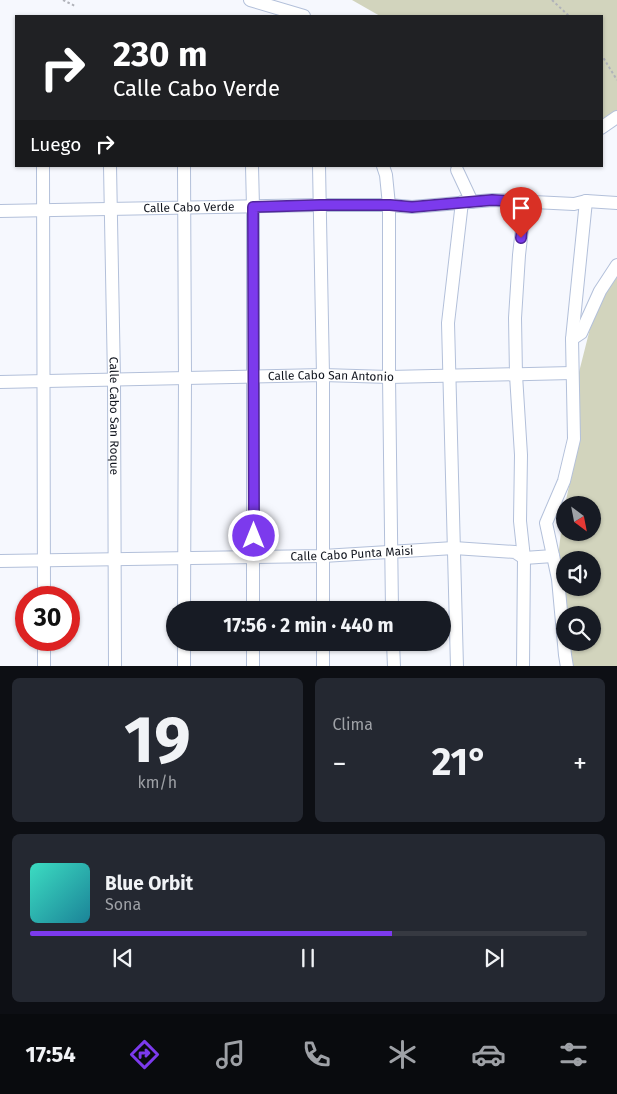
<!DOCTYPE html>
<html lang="es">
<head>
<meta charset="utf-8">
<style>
  :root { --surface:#171b24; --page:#242831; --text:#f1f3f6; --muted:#9ea1a6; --line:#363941; --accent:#7c3aed }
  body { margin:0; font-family:"Fira Sans",sans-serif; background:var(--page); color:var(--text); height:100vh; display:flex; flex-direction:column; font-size:19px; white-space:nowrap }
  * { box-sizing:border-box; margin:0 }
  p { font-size:16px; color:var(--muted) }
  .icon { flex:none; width:28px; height:28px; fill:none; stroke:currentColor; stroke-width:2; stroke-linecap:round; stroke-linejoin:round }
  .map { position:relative; height:666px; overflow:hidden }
  .drawer { display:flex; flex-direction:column; gap:12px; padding:12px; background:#0d0f14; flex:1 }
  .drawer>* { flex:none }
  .hud { position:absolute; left:15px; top:15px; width:588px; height:152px; border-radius:0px; box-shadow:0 1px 4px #0004; background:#202124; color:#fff; overflow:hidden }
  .needle { width:32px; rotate:148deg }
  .buttons { position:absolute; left:556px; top:496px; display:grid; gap:10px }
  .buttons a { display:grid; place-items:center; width:45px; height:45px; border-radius:50%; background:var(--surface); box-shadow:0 1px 4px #0004; font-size:25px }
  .speed { position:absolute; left:15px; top:586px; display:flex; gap:10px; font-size:25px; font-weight:700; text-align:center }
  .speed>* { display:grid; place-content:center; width:65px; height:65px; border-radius:50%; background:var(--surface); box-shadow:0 1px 4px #0004; line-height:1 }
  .speed .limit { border:8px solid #d22; background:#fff; color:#111 }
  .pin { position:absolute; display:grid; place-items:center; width:42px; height:42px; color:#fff; margin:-51px -21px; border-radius:50% 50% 50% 0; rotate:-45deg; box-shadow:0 0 5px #0007 }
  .pin .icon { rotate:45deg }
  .me { position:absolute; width:55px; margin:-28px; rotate:0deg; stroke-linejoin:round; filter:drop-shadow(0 0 4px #0008) }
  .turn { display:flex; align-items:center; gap:18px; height:105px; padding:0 15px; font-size:22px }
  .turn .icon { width:65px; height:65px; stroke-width:2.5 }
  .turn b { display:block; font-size:35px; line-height:42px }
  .then { display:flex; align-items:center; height:48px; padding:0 15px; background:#0003; gap:10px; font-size:19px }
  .big { font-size:38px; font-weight:700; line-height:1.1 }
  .drawer .widget { flex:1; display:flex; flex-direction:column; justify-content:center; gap:8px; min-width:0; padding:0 18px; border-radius:8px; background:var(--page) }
  .drawer .dial { align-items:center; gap:0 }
  .dial b { font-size:65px; line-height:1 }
  .song { display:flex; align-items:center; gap:15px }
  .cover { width:60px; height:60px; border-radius:8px; background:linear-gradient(135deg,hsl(170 70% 55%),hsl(190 70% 35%)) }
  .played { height:5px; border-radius:2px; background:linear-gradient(90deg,var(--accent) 65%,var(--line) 65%) }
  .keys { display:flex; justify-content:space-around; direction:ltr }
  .heat { display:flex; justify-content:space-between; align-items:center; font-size:28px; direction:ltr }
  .drawer .tiles { flex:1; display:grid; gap:12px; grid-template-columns:1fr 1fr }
  .widget:last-child { grid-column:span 2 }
  .trip { position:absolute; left:166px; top:601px; width:285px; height:50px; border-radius:25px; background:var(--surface); box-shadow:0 1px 4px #0004; font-weight:700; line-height:50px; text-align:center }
  .tab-bar { display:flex; height:80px; justify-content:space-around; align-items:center; background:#090b0e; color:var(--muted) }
  .tab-bar .icon { width:35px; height:35px }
  .tab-bar .on { color:var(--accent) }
  .tab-bar b { font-size:22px; color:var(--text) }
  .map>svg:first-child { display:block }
  .green { fill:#d2d4bd; fill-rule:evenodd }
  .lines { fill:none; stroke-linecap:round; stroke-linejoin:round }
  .minor-casing { stroke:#b3c0da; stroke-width:14 }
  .path { stroke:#b0b2b9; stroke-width:2; stroke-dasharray:2.5 2.5; stroke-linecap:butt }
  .minor { stroke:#fff; stroke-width:12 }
  .route-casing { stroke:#51269a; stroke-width:12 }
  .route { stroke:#7c3aed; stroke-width:9 }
  .labels { text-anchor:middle; stroke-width:4; stroke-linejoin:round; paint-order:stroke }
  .street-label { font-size:12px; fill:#11151e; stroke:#fff }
</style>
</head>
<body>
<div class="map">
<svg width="617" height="667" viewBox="0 0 617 667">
  <rect width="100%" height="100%" fill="#f6f8fe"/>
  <g class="green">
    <path d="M352,0H617V114L601,123V16H380Z"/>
    <path d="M617,274V666H569L566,643L592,642V615H565L558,558L563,514L578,445V376L596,305ZM565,505H592V532H565ZM565,560H592V588H565Z"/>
  </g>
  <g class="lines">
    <defs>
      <g id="minor">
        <path d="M250,0L304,16"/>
        <path d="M601,128L617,117"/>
        <path d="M43,166L44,598"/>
        <path id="s1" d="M110,166L114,379L115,667"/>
        <path d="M184,166L185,377L184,610"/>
        <path d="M252,166L253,207V610"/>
        <path d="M319,166L323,375V610"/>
        <path d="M383,166L386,175L389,205V377L392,610"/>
        <path d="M457,170L472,202"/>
        <path id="s2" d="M0,211L320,205H389L412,207L493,200L574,204L586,201L617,203"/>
        <path d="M572,339L581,333L600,291L617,265"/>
        <path id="s3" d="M0,382L323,375L389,377L572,373"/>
        <path id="s4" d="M0,561L323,556L454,548L515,552L524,558L553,556"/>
        <path d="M44,640V667"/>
        <path d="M323,642V667"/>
        <path d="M393,642L394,667"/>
        <path d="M184,667V642"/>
        <path d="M253,667V642"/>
        <path d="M457,667L448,323L462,202"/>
        <path d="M523,667L524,558L520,521L521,455L516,375L515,318L519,255L525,202"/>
        <path d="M567,667L565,655L558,579L546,523L564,481L574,439L572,339L586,201"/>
      </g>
    </defs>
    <use href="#minor" class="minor-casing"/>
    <g class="path">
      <path d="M63,0L75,6"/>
      <path d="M552,0L569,16"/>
      <path d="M601,54L617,80"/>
    </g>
    <use href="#minor" class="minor"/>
  </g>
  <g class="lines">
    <defs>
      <path id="route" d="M254,536L253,207L320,205H390L412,207L492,200L525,202L521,238"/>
    </defs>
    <use href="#route" class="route-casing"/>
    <use href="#route" class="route"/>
  </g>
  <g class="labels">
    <g class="street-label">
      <text dy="4" stroke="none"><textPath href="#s2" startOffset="189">Calle Cabo Verde</textPath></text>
      <text dy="4" stroke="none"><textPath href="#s3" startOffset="331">Calle Cabo San Antonio</textPath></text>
      <text dy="4" stroke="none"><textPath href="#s1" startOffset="250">Calle Cabo San Roque</textPath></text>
      <text dy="4" stroke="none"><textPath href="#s4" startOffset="352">Calle Cabo Punta Maisi</textPath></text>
    </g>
  </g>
</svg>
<div class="buttons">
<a><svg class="needle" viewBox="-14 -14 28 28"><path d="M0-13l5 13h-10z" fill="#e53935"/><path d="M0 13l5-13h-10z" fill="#9ea1a6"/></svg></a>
<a><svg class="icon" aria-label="sound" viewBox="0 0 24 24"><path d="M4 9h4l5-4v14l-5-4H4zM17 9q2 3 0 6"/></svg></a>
<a><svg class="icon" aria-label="search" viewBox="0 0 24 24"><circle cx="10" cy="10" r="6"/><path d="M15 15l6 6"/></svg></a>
</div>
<div class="speed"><div class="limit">30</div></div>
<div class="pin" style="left:521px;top:238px;background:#d93025"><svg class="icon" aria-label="arrive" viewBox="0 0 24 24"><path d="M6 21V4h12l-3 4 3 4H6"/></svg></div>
<svg class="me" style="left:254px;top:536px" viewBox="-20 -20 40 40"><circle r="17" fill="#7c3aed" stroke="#fff" stroke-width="3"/><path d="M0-11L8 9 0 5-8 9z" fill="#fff"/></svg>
<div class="trip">17:56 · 2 min · 440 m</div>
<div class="hud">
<div class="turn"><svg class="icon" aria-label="right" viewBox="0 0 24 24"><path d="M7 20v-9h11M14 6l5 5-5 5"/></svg><div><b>230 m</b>Calle Cabo Verde</div></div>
<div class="then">Luego<svg class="icon" aria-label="right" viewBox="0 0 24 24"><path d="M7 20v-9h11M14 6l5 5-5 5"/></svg></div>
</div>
</div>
<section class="drawer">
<div class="tiles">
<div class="widget dial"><b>19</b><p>km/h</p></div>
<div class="widget"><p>Clima</p>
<div class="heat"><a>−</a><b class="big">21°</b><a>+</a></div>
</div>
<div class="widget">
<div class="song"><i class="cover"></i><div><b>Blue Orbit</b><p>Sona</p></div></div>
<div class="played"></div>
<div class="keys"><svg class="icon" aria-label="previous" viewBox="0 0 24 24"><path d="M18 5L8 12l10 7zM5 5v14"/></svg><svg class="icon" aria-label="pause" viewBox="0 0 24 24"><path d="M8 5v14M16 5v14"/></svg><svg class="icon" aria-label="next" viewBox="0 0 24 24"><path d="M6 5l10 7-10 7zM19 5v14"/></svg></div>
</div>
</div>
</section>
<nav class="tab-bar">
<b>17:54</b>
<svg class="icon on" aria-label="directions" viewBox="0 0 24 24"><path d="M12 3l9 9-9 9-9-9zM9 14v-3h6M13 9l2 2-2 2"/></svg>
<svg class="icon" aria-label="music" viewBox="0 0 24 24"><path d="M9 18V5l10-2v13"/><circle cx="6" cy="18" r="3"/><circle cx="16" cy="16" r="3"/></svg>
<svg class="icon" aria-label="phone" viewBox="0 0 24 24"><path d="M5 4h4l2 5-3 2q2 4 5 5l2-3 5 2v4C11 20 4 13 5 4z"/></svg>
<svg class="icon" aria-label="climate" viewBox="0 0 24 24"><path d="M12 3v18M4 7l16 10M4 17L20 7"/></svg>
<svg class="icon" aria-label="car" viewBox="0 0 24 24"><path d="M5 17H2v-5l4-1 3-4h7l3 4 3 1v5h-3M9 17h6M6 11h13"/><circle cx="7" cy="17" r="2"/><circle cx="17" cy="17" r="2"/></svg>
<svg class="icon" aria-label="filters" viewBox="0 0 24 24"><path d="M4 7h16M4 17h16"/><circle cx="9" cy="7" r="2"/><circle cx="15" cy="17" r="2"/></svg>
</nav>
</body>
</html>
